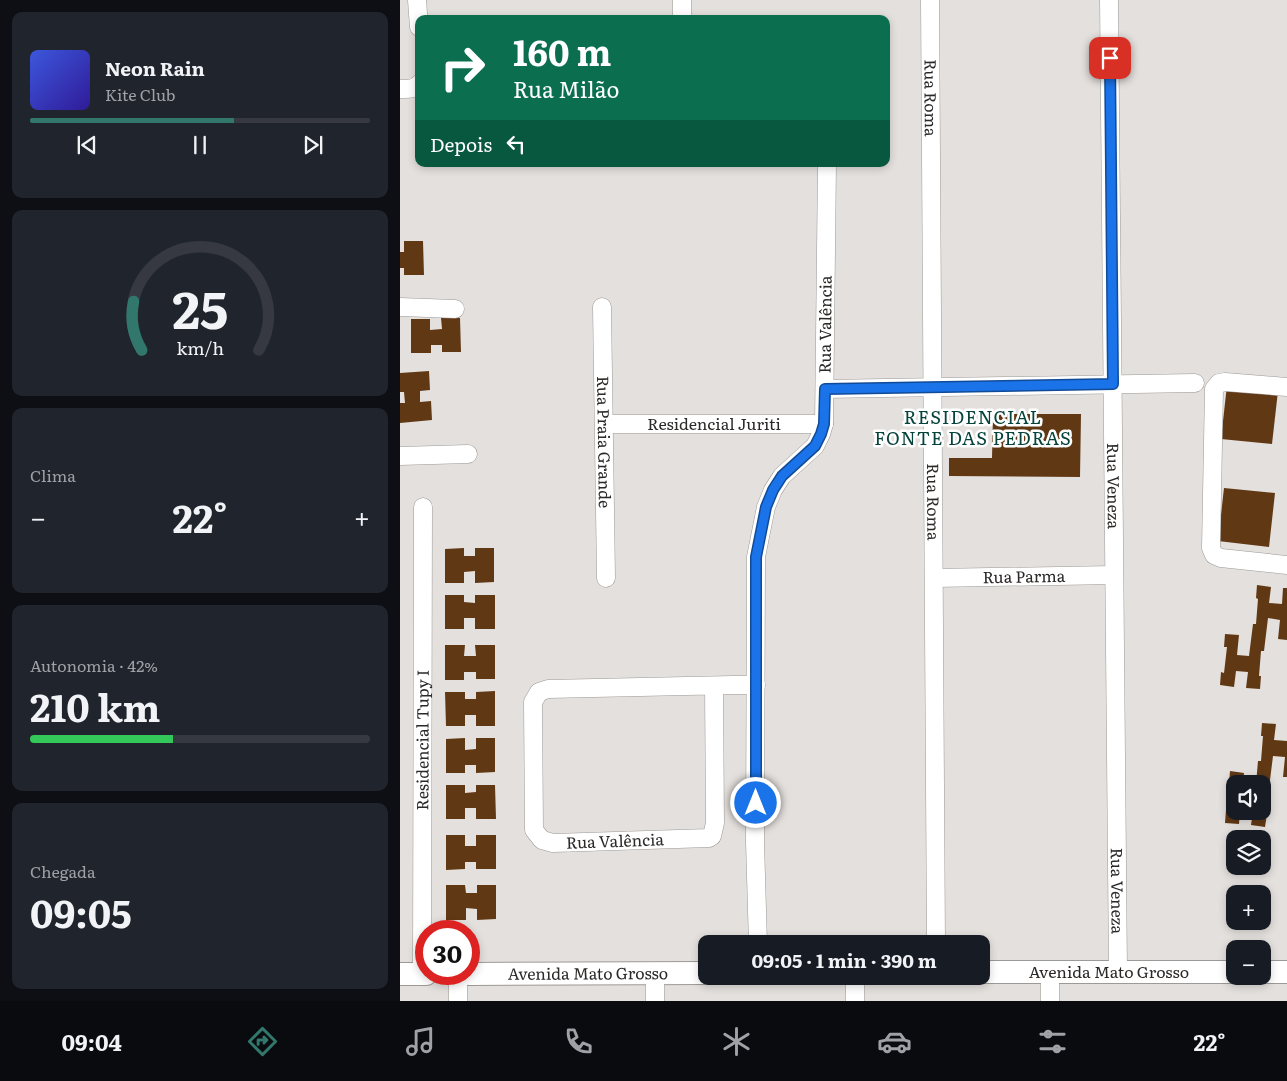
<!DOCTYPE html>
<html lang="pt">
<head>
<meta charset="utf-8">
<style>
  :root { --surface:#171b24; --page:#20242c; --text:#f1f3f6; --muted:#9ea1a6; --line:#363941; --accent:#32776b }
  body { margin:0; font-family:Literata,serif; background:var(--page); color:var(--text); height:100vh; display:flex; flex-direction:column; font-size:19px; white-space:nowrap }
  * { box-sizing:border-box; margin:0 }
  p { font-size:16px; color:var(--muted) }
  .icon { flex:none; width:28px; height:28px; fill:none; stroke:currentColor; stroke-width:2; stroke-linecap:round; stroke-linejoin:round }
  .map { position:relative; flex:1; overflow:hidden }
  .sheet { display:flex; flex-direction:column; gap:12px; padding:12px; background:#0d0f14; width:400px }
  .sheet>* { flex:none }
  .banner { position:absolute; left:15px; top:15px; width:475px; height:152px; border-radius:10px; box-shadow:0 2px 8px #0003; background:#0b6e4f; color:#fff; overflow:hidden }
  .buttons { position:absolute; left:826px; top:775px; display:grid; gap:10px }
  .buttons a { display:grid; place-items:center; width:45px; height:45px; border-radius:10px; background:var(--surface); box-shadow:0 2px 8px #0003; font-size:25px }
  .speed { position:absolute; left:15px; top:920px; display:flex; gap:10px; font-size:25px; font-weight:700; text-align:center }
  .speed>* { display:grid; place-content:center; width:65px; height:65px; border-radius:50%; background:var(--surface); box-shadow:0 2px 8px #0003; line-height:1 }
  .speed .limit { border:8px solid #d22; background:#fff; color:#111 }
  .pin { position:absolute; display:grid; place-items:center; width:42px; height:42px; color:#fff; margin:-21px; border-radius:10px; box-shadow:0 2px 8px #0006 }
  .me { position:absolute; width:55px; margin:-28px; rotate:0deg; stroke-linejoin:round; filter:drop-shadow(0 0 4px #0008) }
  .turn { display:flex; align-items:center; gap:18px; height:105px; padding:0 15px; font-size:22px }
  .turn .icon { width:65px; height:65px; stroke-width:2.5 }
  .turn b { display:block; font-size:35px; line-height:42px }
  .then { display:flex; align-items:center; height:48px; padding:0 15px; background:#0003; gap:10px; font-size:19px }
  .big { font-size:38px; font-weight:700; line-height:1.1 }
  .sheet .card { flex:1; display:flex; flex-direction:column; justify-content:center; gap:8px; min-width:0; padding:0 18px; border-radius:10px; background:var(--page) }
  .sheet .dial { align-items:center; gap:0 }
  .dial svg { height:130px; overflow:visible; fill:none; stroke:var(--line); stroke-width:7; stroke-linecap:round; text-anchor:middle }
  .dial text { fill:var(--text); stroke:none }
  .song { display:flex; align-items:center; gap:15px }
  .cover { width:60px; height:60px; border-radius:8px; background:linear-gradient(135deg,hsl(230 70% 55%),hsl(250 70% 35%)) }
  .played { height:5px; border-radius:2px; background:linear-gradient(90deg,var(--accent) 60%,var(--line) 60%) }
  .keys { display:flex; justify-content:space-around; direction:ltr }
  .heat { display:flex; justify-content:space-between; align-items:center; font-size:28px; direction:ltr }
  .charge { height:8px; border-radius:4px; background:linear-gradient(90deg,#34c759 42%,var(--line) 0) }
  .trip { position:absolute; left:298px; top:935px; width:292px; height:50px; border-radius:10px; background:var(--surface); box-shadow:0 2px 8px #0003; font-weight:700; line-height:50px; text-align:center }
  .tabs { display:flex; height:80px; justify-content:space-around; align-items:center; background:#090b0e; color:var(--muted) }
  .tabs .icon { width:35px; height:35px }
  .tabs .on { color:var(--accent) }
  .tabs b { font-size:22px; color:var(--text) }
  main { display:flex; flex:1; min-height:0 }
  .map>svg:first-child { display:block }
  .building { fill:#613814 }
  .lines { fill:none; stroke-linecap:round; stroke-linejoin:round }
  .minor-casing { stroke:#9c9996; stroke-width:19 }
  .major-casing { stroke:#9c9996; stroke-width:24 }
  .minor { stroke:#fff; stroke-width:18 }
  .major { stroke:#fff; stroke-width:22 }
  .route-casing { stroke:#114b97; stroke-width:12 }
  .route { stroke:#1a73e8; stroke-width:9 }
  .labels { text-anchor:middle; stroke-width:5; stroke-linejoin:round; paint-order:stroke }
  .street-label { font-size:16px; fill:#2b2928; stroke:#fff }
  .neighbourhood-label { font-size:18px; letter-spacing:1px; fill:#06443b; stroke:#fff }
</style>
</head>
<body>
<main>
<section class="sheet">
<div class="card">
<div class="song"><i class="cover"></i><div><b>Neon Rain</b><p>Kite Club</p></div></div>
<div class="played"></div>
<div class="keys"><svg class="icon" aria-label="previous" viewBox="0 0 24 24"><path d="M18 5L8 12l10 7zM5 5v14"/></svg><svg class="icon" aria-label="pause" viewBox="0 0 24 24"><path d="M8 5v14M16 5v14"/></svg><svg class="icon" aria-label="next" viewBox="0 0 24 24"><path d="M6 5l10 7-10 7zM19 5v14"/></svg></div>
</div>
<div class="card dial"><svg viewBox="0 0 100 80">
<path d="M14 69A42 42 0 1 1 86 69"/>
<path d="M14 69A42 42 0 0 1 9 39" stroke="#32776b"/>
<text x="50" y="56" font-size="32" font-weight="700">25</text>
<text x="50" y="72" font-size="11">km/h</text>
</svg></div>
<div class="card"><p>Clima</p>
<div class="heat"><a>−</a><b class="big">22°</b><a>+</a></div>
</div>
<div class="card"><p>Autonomia · 42%</p><b class="big">210 km</b><div class="charge"></div></div>
<div class="card"><p>Chegada</p><b class="big">09:05</b></div>
</section>
<div class="map">
<svg width="887" height="1001" viewBox="0 0 887 1001">
  <rect width="100%" height="100%" fill="#e4e0dd"/>
  <g class="building">
    <path d="M4,241H23L24,275H4V268H0V252H4Z"/>
    <path d="M41,318H60L61,352H42V345H31V353H11V319H30V330L42,329Z"/>
    <path d="M29,371L30,390L20,391V402L31,401L32,420L0,423V403H5L4,392H0V373Z"/>
    <path d="M827,385L878,391L872,444L821,439Z"/>
    <path d="M593,414H681L680,477L549,476V458H592Z"/>
    <path d="M824,488L875,493L869,547L818,541Z"/>
    <path d="M64,548V556H75V548H94V582L75,583V571L64,572V583H45V549Z"/>
    <path d="M857,585L871,587L869,603L882,604L883,588H887V640L878,639L880,620L868,618L864,651H861L859,676H861L860,689L846,688L848,672L836,671L834,687L820,685L821,672L824,673L827,647H824L825,634L839,635L837,655L849,656L853,624H856L858,599L856,598Z"/>
    <path d="M45,595H64V602L75,603V595H95V629H75V618H64V629H45Z"/>
    <path d="M45,645H65L64,656H76L75,645H95V679H76V672H64V680H45Z"/>
    <path d="M95,691V726H76V715H65V726H46L45,692H65V699H76V692Z"/>
    <path d="M862,723L876,724L874,740L887,741V777H883L885,757L873,756L869,788H867L864,813L867,814L865,827L851,825L853,811H862V784H856L858,761H861L863,736H861Z"/>
    <path d="M65,738V750L76,749V738H95V772L76,773V765H65V773H46V739Z"/>
    <path d="M830,771L844,773L843,784H835V811H840L839,824L825,823L826,810H829L832,785L829,784Z"/>
    <path d="M46,785H65V793L76,792V785H95L96,819H76V808H65V819H46Z"/>
    <path d="M46,835H65V846H76V835H96V869H76V862H65V869L46,870Z"/>
    <path d="M46,885H65L66,893H77V885H96V919L77,920V909L66,908V920H46Z"/>
  </g>
  <g class="lines">
    <defs>
      <g id="minor">
        <path d="M17,0L19,27"/>
        <path id="s1" d="M530,0L536,944"/>
        <path id="s2" d="M709,0L718,972"/>
        <path d="M282,19V0"/>
        <path d="M0,89C7,89 14,90 19,84"/>
        <path d="M0,307L55,309"/>
        <path id="s3" d="M202,307L206,578"/>
        <path d="M887,387L825,382L819,383L814,389L811,548L814,555L821,558L887,565"/>
        <path d="M425,389L795,383"/>
        <path id="s4" d="M204,424H424"/>
        <path d="M0,456L68,454"/>
        <path id="s5" d="M534,578L714,575"/>
        <path d="M314,686L315,823L312,836L309,838L153,843L142,840L134,830L133,702L139,692L148,689L333,685H356"/>
        <path id="s6" d="M358,944L355,842L356,557L366,507L373,490L382,476L415,446L421,434L424,424L427,164"/>
        <path d="M255,973V1001"/>
        <path id="s7" d="M22,974L23,507"/>
        <path d="M58,1001V974"/>
        <path d="M455,1001V976"/>
        <path d="M650,1001V972"/>
      </g>
      <g id="major">
        <path id="s8" d="M581,972H835"/>
        <path d="M862,972H887"/>
        <path d="M0,974H26"/>
        <path id="s9" d="M69,974L306,973"/>
      </g>
    </defs>
    <use href="#minor" class="minor-casing"/>
    <use href="#major" class="major-casing"/>
    <use href="#minor" class="minor"/>
    <use href="#major" class="major"/>
  </g>
  <g class="lines">
    <defs>
      <path id="route" d="M356,803V557L366,507L373,490L382,476L415,446L421,434L424,424L425,389L713,384L710,58"/>
    </defs>
    <use href="#route" class="route-casing"/>
    <use href="#route" class="route"/>
  </g>
  <g class="labels">
    <g class="street-label">
      <text dy="6" stroke="none"><textPath href="#s1" startOffset="98">Rua Roma</textPath></text>
      <text dy="6" stroke="none"><textPath href="#s6" startOffset="641">Rua Valência</textPath></text>
      <text dy="6" stroke="none"><textPath href="#s4" startOffset="110">Residencial Juriti</textPath></text>
      <text dy="6" stroke="none"><textPath href="#s3" startOffset="135">Rua Praia Grande</textPath></text>
      <text dy="6" stroke="none"><textPath href="#s2" startOffset="486">Rua Veneza</textPath></text>
      <text dy="6" stroke="none"><textPath href="#s1" startOffset="502">Rua Roma</textPath></text>
      <text dy="6" stroke="none"><textPath href="#s5" startOffset="90">Rua Parma</textPath></text>
      <text dy="6" stroke="none"><textPath href="#s7" startOffset="234">Residencial Tupy I</textPath></text>
      <text transform="translate(215 841) rotate(-2)" y="6">Rua Valência</text>
      <text dy="6" stroke="none"><textPath href="#s2" startOffset="891">Rua Veneza</textPath></text>
      <text dy="6" stroke="none"><textPath href="#s8" startOffset="128">Avenida Mato Grosso</textPath></text>
      <text dy="6" stroke="none"><textPath href="#s9" startOffset="119">Avenida Mato Grosso</textPath></text>
    </g>
    <g class="neighbourhood-label">
      <text x="573" y="424">RESIDENCIAL<tspan x="573" dy="21">FONTE DAS PEDRAS</tspan></text>
    </g>
  </g>
</svg>
<div class="buttons">
<a><svg class="icon" aria-label="sound" viewBox="0 0 24 24"><path d="M4 9h4l5-4v14l-5-4H4zM17 9q2 3 0 6"/></svg></a>
<a><svg class="icon" aria-label="layers" viewBox="0 0 24 24"><path d="M12 4l9 5-9 5-9-5zM3 14l9 5 9-5"/></svg></a>
<a>+</a>
<a>−</a>
</div>
<div class="speed"><div class="limit">30</div></div>
<div class="pin" style="left:710px;top:58px;background:#d93025"><svg class="icon" aria-label="arrive" viewBox="0 0 24 24"><path d="M6 21V4h12l-3 4 3 4H6"/></svg></div>
<svg class="me" style="left:356px;top:803px" viewBox="-20 -20 40 40"><circle r="17" fill="#1a73e8" stroke="#fff" stroke-width="3"/><path d="M0-11L8 9 0 5-8 9z" fill="#fff"/></svg>
<div class="trip">09:05 · 1 min · 390 m</div>
<div class="banner">
<div class="turn"><svg class="icon" aria-label="right" viewBox="0 0 24 24"><path d="M7 20v-9h11M14 6l5 5-5 5"/></svg><div><b>160 m</b>Rua Milão</div></div>
<div class="then">Depois<svg class="icon" aria-label="left" viewBox="0 0 24 24"><path d="M17 20v-9H6M10 6l-5 5 5 5"/></svg></div>
</div>
</div>
</main>
<nav class="tabs">
<b>09:04</b>
<svg class="icon on" aria-label="directions" viewBox="0 0 24 24"><path d="M12 3l9 9-9 9-9-9zM9 14v-3h6M13 9l2 2-2 2"/></svg>
<svg class="icon" aria-label="music" viewBox="0 0 24 24"><path d="M9 18V5l10-2v13"/><circle cx="6" cy="18" r="3"/><circle cx="16" cy="16" r="3"/></svg>
<svg class="icon" aria-label="phone" viewBox="0 0 24 24"><path d="M5 4h4l2 5-3 2q2 4 5 5l2-3 5 2v4C11 20 4 13 5 4z"/></svg>
<svg class="icon" aria-label="climate" viewBox="0 0 24 24"><path d="M12 3v18M4 7l16 10M4 17L20 7"/></svg>
<svg class="icon" aria-label="car" viewBox="0 0 24 24"><path d="M5 17H2v-5l4-1 3-4h7l3 4 3 1v5h-3M9 17h6M6 11h13"/><circle cx="7" cy="17" r="2"/><circle cx="17" cy="17" r="2"/></svg>
<svg class="icon" aria-label="filters" viewBox="0 0 24 24"><path d="M4 7h16M4 17h16"/><circle cx="9" cy="7" r="2"/><circle cx="15" cy="17" r="2"/></svg>
<b>22°</b>
</nav>
</body>
</html>
